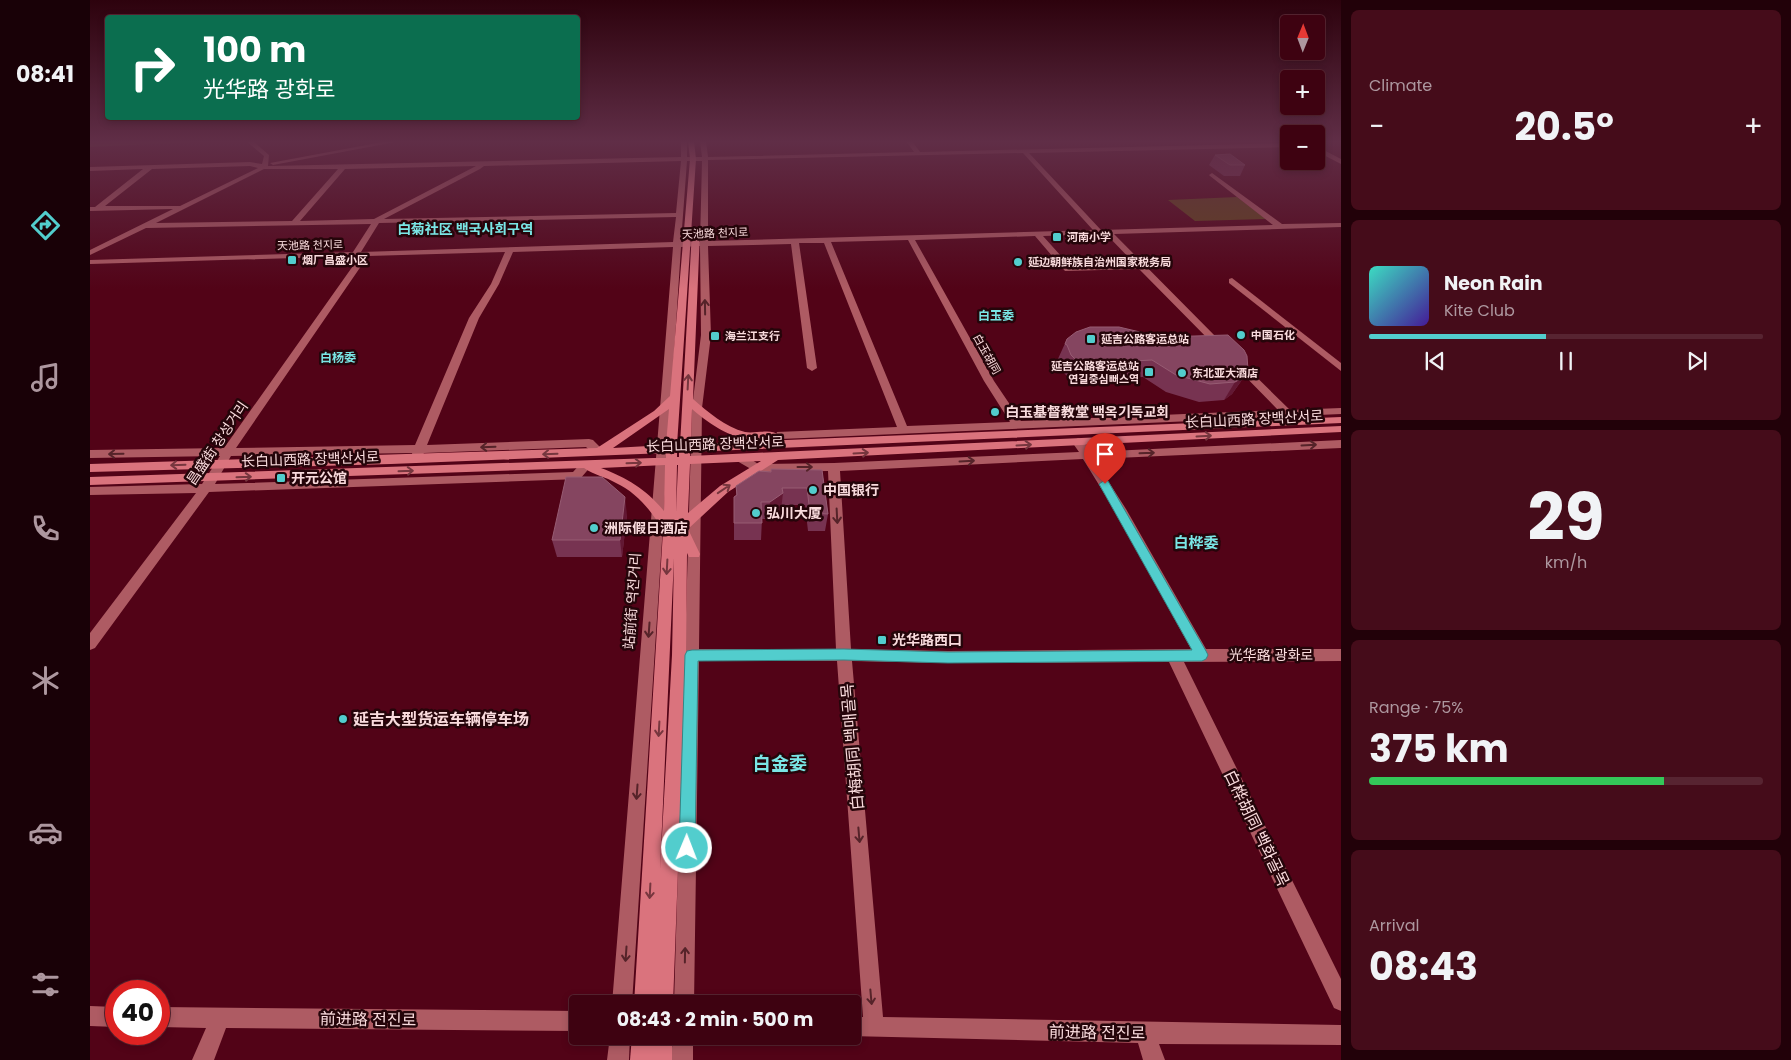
<!DOCTYPE html>
<html lang="en">
<head>
<meta charset="utf-8">
<style>
  :root { --surface:#3e0211; --page:#450c1a; --text:#f1f3f6; --muted:#ad979f; --line:#572431; --accent:#52cdcd }
  body { margin:0; font-family:Poppins,"Noto Sans SC","Noto Sans KR",sans-serif; background:var(--page); color:var(--text); height:100vh; display:flex; flex-direction:column; font-size:19px; white-space:nowrap }
  * { box-sizing:border-box; margin:0 }
  p { font-size:16px; color:var(--muted) }
  .icon { flex:none; width:28px; height:28px; fill:none; stroke:currentColor; stroke-width:2; stroke-linecap:round; stroke-linejoin:round }
  .map { position:relative; flex:1; overflow:hidden }
  .sheet { display:flex; flex-direction:column; gap:10px; padding:10px; background:#220109; width:450px }
  .sheet>* { flex:none }
  .top-card { position:absolute; left:15px; top:15px; width:475px; height:105px; border-radius:5px; box-shadow:0 2px 8px #0003,0 0 0 1px var(--line); background:#0b6e4f; color:#fff; overflow:hidden }
  .needle { width:32px; rotate:1deg }
  .buttons { position:absolute; left:1190px; top:15px; display:grid; gap:10px }
  .buttons a { display:grid; place-items:center; width:45px; height:45px; border-radius:5px; background:var(--surface); box-shadow:0 2px 8px #0003,0 0 0 1px var(--line); font-size:25px }
  .speed { position:absolute; left:15px; top:980px; display:flex; gap:10px; font-size:25px; font-weight:700; text-align:center }
  .speed>* { display:grid; place-content:center; width:65px; height:65px; border-radius:50%; background:var(--surface); box-shadow:0 2px 8px #0003,0 0 0 1px var(--line); line-height:1 }
  .speed .limit { border:8px solid #d22; background:#fff; color:#111 }
  .pin { position:absolute; display:grid; place-items:center; width:42px; height:42px; color:#fff; margin:-51px -21px; border-radius:50% 50% 50% 0; rotate:-45deg; box-shadow:0 0 5px #0007 }
  .pin .icon { rotate:45deg }
  .me { position:absolute; width:55px; margin:-28px; rotate:1deg; stroke-linejoin:round; filter:drop-shadow(0 0 4px #0008) }
  .turn { display:flex; align-items:center; gap:18px; height:105px; padding:0 15px; font-size:22px }
  .turn .icon { width:65px; height:65px; stroke-width:2.5 }
  .turn b { display:block; font-size:35px; line-height:42px }
  .big { font-size:38px; font-weight:700; line-height:1.1 }
  .sheet .card { flex:1; display:flex; flex-direction:column; justify-content:center; gap:8px; min-width:0; padding:0 18px; border-radius:8px; background:var(--page) }
  .sheet .dial { align-items:center; gap:0 }
  .dial b { font-size:65px; line-height:1 }
  .song { display:flex; align-items:center; gap:15px }
  .cover { width:60px; height:60px; border-radius:8px; background:linear-gradient(135deg,hsl(170 70% 55%),hsl(260 70% 35%)) }
  .played { height:5px; border-radius:2px; background:linear-gradient(90deg,var(--accent) 45%,var(--line) 45%) }
  .keys { display:flex; justify-content:space-around; direction:ltr }
  .heat { display:flex; justify-content:space-between; align-items:center; font-size:28px; direction:ltr }
  .charge { height:8px; border-radius:4px; background:linear-gradient(90deg,#34c759 75%,var(--line) 0) }
  .trip { position:absolute; left:479px; top:995px; width:292px; height:50px; border-radius:5px; background:var(--surface); box-shadow:0 2px 8px #0003,0 0 0 1px var(--line); font-weight:700; line-height:50px; text-align:center }
  main { display:flex; flex:1; min-height:0 }
  .tab-bar { display:flex; flex-direction:column; width:90px; justify-content:space-around; align-items:center; background:#190107; color:var(--muted) }
  .tab-bar .icon { width:35px; height:35px }
  .tab-bar .selected { color:var(--accent) }
  .tab-bar b { font-size:22px; color:var(--text) }
  .map>svg:first-child { display:block }
  .green { fill:#604419 }
  .lines { fill:none; stroke-linecap:round; stroke-linejoin:round }
  .minor { fill:#ae5b63; fill-rule:evenodd }
  .major { fill:#da737d; fill-rule:evenodd }
  .wall { fill:#773351 }
  .shaded-wall { fill:#621833 }
  .building { fill:#854560; stroke:#975c73 }
  .oneway { stroke:#552329 }
  .oneway2 { stroke:#76363e }
  .route { fill:#52cdcd; stroke:#358585 }
  .poi-dot { fill:#52cdcd; stroke:#25050a; stroke-width:2 }
  .labels { text-anchor:middle; stroke-width:5; stroke-linejoin:round; paint-order:stroke }
  .far-street-label { font-size:11px; fill:#f9dbdd; stroke:#25050a }
  .far-poi-label { font-size:11px; font-weight:bold; fill:#f9dbdd; stroke:#25050a; text-anchor:start }
  .far-neighbourhood-label { font-size:12px; font-weight:bold; fill:#7ae6e5; stroke:#25050a }
  .far-quarter-label { font-size:14px; font-weight:bold; fill:#7ae6e5; stroke:#25050a }
  .poi-label { font-size:14px; font-weight:bold; fill:#f9dbdd; stroke:#25050a; text-anchor:start }
  .street-label { font-size:14px; fill:#f9dbdd; stroke:#25050a }
  .neighbourhood-label { font-size:15px; font-weight:bold; fill:#7ae6e5; stroke:#25050a }
  .near-poi-label { font-size:16px; font-weight:bold; fill:#f9dbdd; stroke:#25050a; text-anchor:start }
  .near-street-label { font-size:16px; fill:#f9dbdd; stroke:#25050a }
  .near-neighbourhood-label { font-size:18px; font-weight:bold; fill:#7ae6e5; stroke:#25050a }
</style>
</head>
<body>
<main>
<nav class="tab-bar">
<b>08:41</b>
<svg class="icon selected" aria-label="directions" viewBox="0 0 24 24"><path d="M12 3l9 9-9 9-9-9zM9 14v-3h6M13 9l2 2-2 2"/></svg>
<svg class="icon" aria-label="music" viewBox="0 0 24 24"><path d="M9 18V5l10-2v13"/><circle cx="6" cy="18" r="3"/><circle cx="16" cy="16" r="3"/></svg>
<svg class="icon" aria-label="phone" viewBox="0 0 24 24"><path d="M5 4h4l2 5-3 2q2 4 5 5l2-3 5 2v4C11 20 4 13 5 4z"/></svg>
<svg class="icon" aria-label="climate" viewBox="0 0 24 24"><path d="M12 3v18M4 7l16 10M4 17L20 7"/></svg>
<svg class="icon" aria-label="car" viewBox="0 0 24 24"><path d="M5 17H2v-5l4-1 3-4h7l3 4 3 1v5h-3M9 17h6M6 11h13"/><circle cx="7" cy="17" r="2"/><circle cx="17" cy="17" r="2"/></svg>
<svg class="icon" aria-label="filters" viewBox="0 0 24 24"><path d="M4 7h16M4 17h16"/><circle cx="9" cy="7" r="2"/><circle cx="15" cy="17" r="2"/></svg>
</nav>
<div class="map">
<svg width="1251" height="1060" viewBox="0 0 1251 1060">
  <rect width="100%" height="100%" fill="#520317"/>
  <g class="green">
    <path d="M0,141H127L0,147Z"/>
    <path d="M1147,197L1176,219L1105,221L1078,200Z"/>
  </g>
  <g class="lines">
    <g class="minor">
      <path d="M156,141H163L179,155L178,166H180L591,157V141H597V157H612L610,141H616L618,157L824,152L816,141H822L830,152L1199,143V147L939,153L1011,230L1183,225L1120,176L1119,175L1122,173L1192,224L1251,223V227L1024,234L1133,344V348H1127L1049,269L975,271L945,236L825,240L904,381L931,421L1188,410L1141,362V358H1147L1200,410L1251,408V414L1206,416L1205,419L1201,420L1195,417L691,439L687,438L686,435L687,432L807,427L734,243H709L727,368L722,371L717,368L701,244L618,246L621,335L612,408L609,649H746L738,471L666,472L647,461L645,458L647,455H655L668,464L744,463L989,452L982,442L988,438L992,439L1000,452L1251,440V448L1004,459L1036,509L1116,649H1251V661L1094,662L1251,979V1011L1244,1008L1079,662L858,663L762,661L793,1017L1251,1025V1045L1069,1044L1075,1060H1053L1048,1043L759,1036H762V1017H773L747,661H609L604,1004H584L594,661L589,659L587,655L589,651L595,649L602,408L611,335L610,246L591,247L542,1004H522L583,247L423,252L409,284L389,318L337,445L499,439L503,440L515,452L513,455H505L496,447L334,453L331,458H323L322,453L141,456L125,484L483,472L492,462H500L502,465L490,479L119,492L5,648L0,650V633L106,493L0,495V487L112,484L130,456L0,458V450L134,448L270,256L0,264V260L263,252L281,224L56,228L0,255V250L83,209L0,211V207H5L53,169L0,171V167L160,162L172,164L174,156ZM933,153L1003,230L618,241V160ZM591,161L586,213L294,219L390,169L394,166ZM597,161H612L610,242H591ZM160,166L168,168L90,206H15L62,169ZM386,166L284,219L210,221L255,169ZM174,169H248L202,221L66,223ZM586,217L583,242L271,252L289,223ZM1016,234L1045,264L980,266L953,236ZM818,240L894,381L920,422L817,426L741,242ZM415,252L401,284L379,318L325,445L146,448L278,256ZM993,459L1027,514L1101,649L858,651L761,649L750,471Z"/>
      <path d="M298,141H311L183,165L180,163Z"/>
      <path d="M1226,146L1251,159V164L1226,151Z"/>
      <path d="M1142,278L1251,363V371L1139,283V279Z"/>
      <path d="M0,1006L26,1007V1027L0,1026Z"/>
      <path d="M69,1007L488,1011V1031L136,1028L124,1060H102L116,1028L69,1027Z"/>
      <path d="M520,1036H540L539,1060H517Z"/>
      <path d="M583,1036H603V1060H581Z"/>
    </g>
    <g class="major">
      <path d="M598,141H604L606,159L587,445H590L602,231L606,229L610,231L603,399C618,412 635,427 655,432C665,434 682,428 688,435C685,439 680,439 674,440C646,442 623,427 602,409L601,444L1251,417V423L600,452V456L1251,426V432L688,460L638,492L598,529L610,554L609,557H599L597,553L596,655L583,1004H544L573,531C562,511 547,493 526,483C516,477 504,475 494,468L0,485V477L563,458H576V453L301,464L0,472V464L507,448L564,411L580,396L600,159ZM579,409L576,445L523,448ZM587,452H589V457H587ZM671,461L630,486L598,513L600,464ZM575,465L574,511C556,489 537,478 511,468ZM587,465H588L586,512ZM584,558L582,655L570,871Z"/>
      <path d="M542,1036H582V1060H540Z"/>
    </g>
  </g>
  <g class="wall">
    <path d="M1125,155L1155,165L1150,176H1134L1119,165Z"/>
    <path d="M977,339L1154,377L1142,394L1134,400L1109,402L1076,392L1053,377L998,380L995,386H991L985,384L973,372L970,362L967,361Z"/>
    <path d="M732,470L738,514L735,531H718L715,505H692L691,510L678,519H672L671,540H644V497L646,495V486L681,472Z"/>
    <path d="M537,515L532,557H467L462,540Z"/>
  </g>
  <g class="shaded-wall">
    <path d="M1154,377L1142,394L1134,400L1145,382Z"/>
    <path d="M693,493L691,510L678,519L680,502Z"/>
    <path d="M535,497L537,515L532,557L530,540Z"/>
  </g>
  <g class="building">
    <path d="M1140,154L1155,165H1140L1125,155Z"/>
    <path d="M1000,327H1029L1071,337L1138,335L1154,350L1157,356L1158,370L1154,377L1145,382L1120,384L1086,375L1062,360L1004,363L1003,368L999,369L993,367L981,355L977,345L975,344L977,339L986,332Z"/>
    <path d="M681,469L732,470L738,514L720,513L717,488H692L693,493L680,502H671L672,523H644V497L647,495L646,486L669,471L681,472Z"/>
    <path d="M476,477H512L535,497L530,540H462Z"/>
  </g>
  <defs><path id="oneway-shaft" d="M-6 0H5M1.5-3L5.5 0L1.5 3" fill="none" stroke-width="1.6" stroke-linecap="round" stroke-linejoin="round" transform="scale(1.25)"/></defs>
  <g class="oneway">
    <use href="#oneway-shaft" transform="translate(615 307) rotate(-91)"/>
    <use href="#oneway-shaft" transform="translate(1219 445) rotate(-3)"/>
    <use href="#oneway-shaft" transform="translate(398 447) rotate(178)"/>
    <use href="#oneway-shaft" transform="translate(1057 453) rotate(-2)"/>
    <use href="#oneway-shaft" transform="translate(26 454) rotate(179)"/>
    <use href="#oneway-shaft" transform="translate(877 461) rotate(-3)"/>
    <use href="#oneway-shaft" transform="translate(715 467)"/>
    <use href="#oneway-shaft" transform="translate(747 516) rotate(87)"/>
    <use href="#oneway-shaft" transform="translate(559 630) rotate(94)"/>
    <use href="#oneway-shaft" transform="translate(547 792) rotate(94)"/>
    <use href="#oneway-shaft" transform="translate(769 835) rotate(85)"/>
    <use href="#oneway-shaft" transform="translate(536 954) rotate(94)"/>
    <use href="#oneway-shaft" transform="translate(595 955) rotate(-89)"/>
    <use href="#oneway-shaft" transform="translate(781 997) rotate(85)"/>
  </g>
  <g class="oneway2">
    <use href="#oneway-shaft" transform="translate(598 382) rotate(-87)"/>
    <use href="#oneway-shaft" transform="translate(1114 436) rotate(-3)"/>
    <use href="#oneway-shaft" transform="translate(934 445) rotate(-3)"/>
    <use href="#oneway-shaft" transform="translate(771 453) rotate(-3)"/>
    <use href="#oneway-shaft" transform="translate(460 454) rotate(178)"/>
    <use href="#oneway-shaft" transform="translate(544 463) rotate(-2)"/>
    <use href="#oneway-shaft" transform="translate(88 465) rotate(178)"/>
    <use href="#oneway-shaft" transform="translate(316 471) rotate(-2)"/>
    <use href="#oneway-shaft" transform="translate(154 477) rotate(-2)"/>
    <use href="#oneway-shaft" transform="translate(634 489) rotate(-34)"/>
    <use href="#oneway-shaft" transform="translate(577 567) rotate(93)"/>
    <use href="#oneway-shaft" transform="translate(569 729) rotate(93)"/>
    <use href="#oneway-shaft" transform="translate(560 891) rotate(93)"/>
  </g>
  <linearGradient id="sky" x2="0" y2="1"><stop stop-color="#2d020d"/><stop offset="0.49" stop-color="#602e47"/><stop offset="1" stop-color="#602e47" stop-opacity="0"/></linearGradient>
  <rect width="1251" height="289" fill="url(#sky)"/>
  <path class="route" d="M1015,480L1018,481L1116,651L1118,655L1116,659L1112,661L858,663L754,660L608,661L605,848L603,854L597,857L591,854L589,848L595,655L597,651L602,650L754,649L858,652L1102,650L1009,484Z"/>
  <g class="poi-dot">
    <rect x="962" y="232" width="10" height="10" rx="2.5"/>
    <rect x="197" y="255" width="10" height="10" rx="2.5"/>
    <circle cx="928" cy="262" r="5"/>
    <circle cx="1151" cy="335" r="5"/>
    <rect x="620" y="331" width="10" height="10" rx="2.5"/>
    <rect x="996" y="334" width="10" height="10" rx="2.5"/>
    <rect x="1054" y="367" width="10" height="10" rx="2.5"/>
    <circle cx="1092" cy="373" r="5"/>
    <circle cx="905" cy="412" r="5"/>
    <rect x="186" y="473" width="10" height="10" rx="2.5"/>
    <circle cx="723" cy="490" r="5"/>
    <circle cx="666" cy="513" r="5"/>
    <circle cx="504" cy="528" r="5"/>
    <rect x="787" y="635" width="10" height="10" rx="2.5"/>
    <circle cx="253" cy="719" r="5"/>
  </g>
  <g class="labels">
    <g class="far-street-label">
      <text transform="translate(625 233) rotate(-2)" y="4">天池路 천지로</text>
      <text transform="translate(220 245) rotate(-1)" y="4">天池路 천지로</text>
      <text transform="translate(897 354) rotate(61)" y="4">白玉胡同</text>
    </g>
    <g class="far-poi-label">
      <text x="977" y="241">河南小学</text>
      <text x="212" y="264">烟厂昌盛小区</text>
      <text x="938" y="266">延边朝鲜族自治州国家税务局</text>
      <text x="1161" y="339">中国石化</text>
      <text x="635" y="340">海兰江支行</text>
      <text x="1011" y="343">延吉公路客运总站</text>
      <text x="1049" y="370" text-anchor="end">延吉公路客运总站<tspan x="1049" dy="13">연길중심뻐스역</tspan></text>
      <text x="1102" y="377">东北亚大酒店</text>
    </g>
    <g class="far-neighbourhood-label">
      <text x="906" y="320">白玉委</text>
      <text x="248" y="362">白杨委</text>
    </g>
    <g class="far-quarter-label">
      <text x="375" y="234">白菊社区 백국사회구역</text>
    </g>
    <g class="poi-label">
      <text x="915" y="417">白玉基督教堂 백옥기독교회</text>
      <text x="201" y="483">开元公馆</text>
      <text x="733" y="495">中国银行</text>
      <text x="676" y="518">弘川大厦</text>
      <text x="514" y="533">洲际假日酒店</text>
      <text x="802" y="645">光华路西口</text>
    </g>
    <g class="street-label">
      <text transform="translate(1164 419) rotate(-3)" y="5">长白山西路 장백산서로</text>
      <text transform="translate(127 443) rotate(-56)" y="5">昌盛街 창성거리</text>
      <text transform="translate(625 444) rotate(-2)" y="5">长白山西路 장백산서로</text>
      <text transform="translate(220 459) rotate(-2)" y="5">长白山西路 장백산서로</text>
      <text transform="translate(542 601) rotate(-86)" y="5">站前街 역전거리</text>
      <text x="1181" y="660">光华路 광화로</text>
    </g>
    <g class="neighbourhood-label">
      <text x="1106" y="548">白桦委</text>
    </g>
    <g class="near-poi-label">
      <text x="263" y="725">延吉大型货运车辆停车场</text>
    </g>
    <g class="near-street-label">
      <text transform="translate(762 747) rotate(-95)" y="6">白梅胡同 백매골목</text>
      <text transform="translate(1167 828) rotate(64)" y="6">白桦胡同 백화골목</text>
      <text transform="translate(278 1019) rotate(1)" y="6">前进路 전진로</text>
      <text transform="translate(1007 1032) rotate(1)" y="6">前进路 전진로</text>
    </g>
    <g class="near-neighbourhood-label">
      <text x="690" y="770">白金委</text>
    </g>
  </g>
</svg>
<div class="buttons">
<a><svg class="needle" viewBox="-14 -14 28 28"><path d="M0-13l5 13h-10z" fill="#e53935"/><path d="M0 13l5-13h-10z" fill="#ad979f"/></svg></a>
<a>+</a>
<a>−</a>
</div>
<div class="speed"><div class="limit">40</div></div>
<div class="pin" style="left:1015px;top:484px;background:#d93025"><svg class="icon" aria-label="arrive" viewBox="0 0 24 24"><path d="M6 21V4h12l-3 4 3 4H6"/></svg></div>
<svg class="me" style="left:597px;top:848px" viewBox="-20 -20 40 40"><circle r="17" fill="#52cdcd" stroke="#fff" stroke-width="3"/><path d="M0-11L8 9 0 5-8 9z" fill="#fff"/></svg>
<div class="trip">08:43 · 2 min · 500 m</div>
<div class="top-card">
<div class="turn"><svg class="icon" aria-label="right" viewBox="0 0 24 24"><path d="M7 20v-9h11M14 6l5 5-5 5"/></svg><div><b>100 m</b>光华路 광화로</div></div>
</div>
</div>
<section class="sheet">
<div class="card"><p>Climate</p>
<div class="heat"><a>−</a><b class="big">20.5°</b><a>+</a></div>
</div>
<div class="card">
<div class="song"><i class="cover"></i><div><b>Neon Rain</b><p>Kite Club</p></div></div>
<div class="played"></div>
<div class="keys"><svg class="icon" aria-label="previous" viewBox="0 0 24 24"><path d="M18 5L8 12l10 7zM5 5v14"/></svg><svg class="icon" aria-label="pause" viewBox="0 0 24 24"><path d="M8 5v14M16 5v14"/></svg><svg class="icon" aria-label="next" viewBox="0 0 24 24"><path d="M6 5l10 7-10 7zM19 5v14"/></svg></div>
</div>
<div class="card dial"><b>29</b><p>km/h</p></div>
<div class="card"><p>Range · 75%</p><b class="big">375 km</b><div class="charge"></div></div>
<div class="card"><p>Arrival</p><b class="big">08:43</b></div>
</section>
</main>
</body>
</html>
